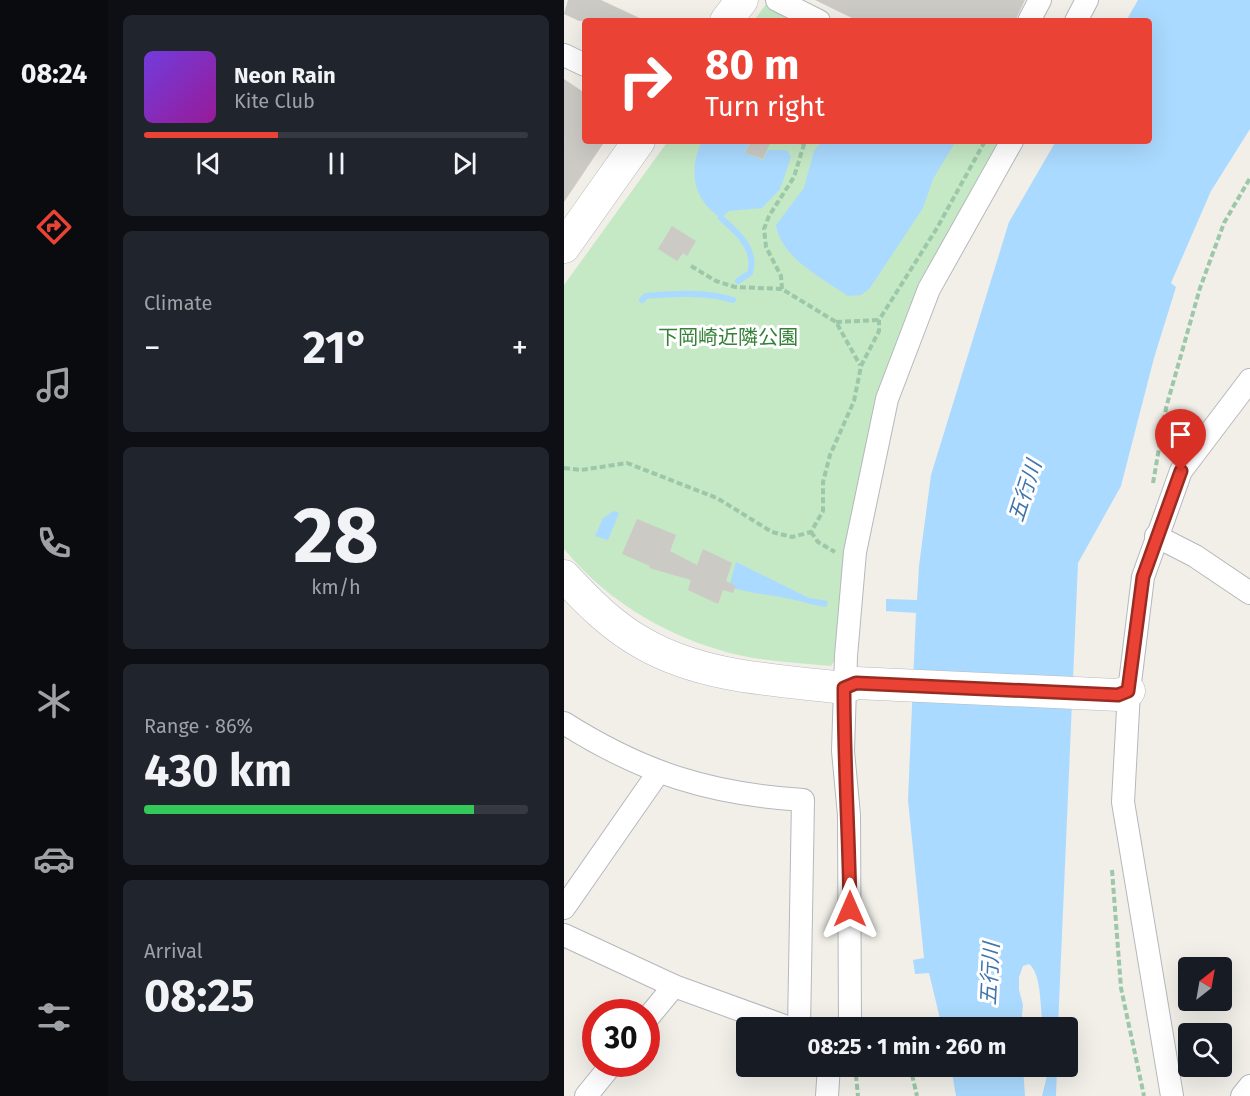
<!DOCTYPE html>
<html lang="en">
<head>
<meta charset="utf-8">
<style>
  :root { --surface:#171b24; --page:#20242c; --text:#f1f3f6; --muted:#9ea1a6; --line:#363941; --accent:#ea4335 }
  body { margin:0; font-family:"Fira Sans","Noto Sans JP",sans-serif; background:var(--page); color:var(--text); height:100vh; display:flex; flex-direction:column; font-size:22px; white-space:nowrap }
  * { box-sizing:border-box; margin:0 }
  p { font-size:20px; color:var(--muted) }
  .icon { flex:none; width:33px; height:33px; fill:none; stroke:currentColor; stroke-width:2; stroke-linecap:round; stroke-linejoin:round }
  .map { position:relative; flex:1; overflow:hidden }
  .drawer { display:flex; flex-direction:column; gap:15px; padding:15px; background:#0d0f14; width:456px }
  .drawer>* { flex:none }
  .top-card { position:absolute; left:18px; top:18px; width:570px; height:126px; border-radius:6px; box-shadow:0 6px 24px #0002; background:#ea4335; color:#fff; overflow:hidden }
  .needle { width:39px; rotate:31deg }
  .fabs { position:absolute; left:614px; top:957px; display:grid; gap:12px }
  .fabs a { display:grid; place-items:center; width:54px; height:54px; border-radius:6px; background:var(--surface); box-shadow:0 6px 24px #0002; font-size:30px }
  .speed { position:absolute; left:18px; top:999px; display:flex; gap:12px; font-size:30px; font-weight:700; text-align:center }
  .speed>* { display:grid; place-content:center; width:78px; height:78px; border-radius:50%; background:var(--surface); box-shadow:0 6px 24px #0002; line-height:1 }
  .speed .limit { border:9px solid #d22; background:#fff; color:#111 }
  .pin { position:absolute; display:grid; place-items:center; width:51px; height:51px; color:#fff; margin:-62px -26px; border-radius:50% 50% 50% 0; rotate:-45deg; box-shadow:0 0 6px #0007 }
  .pin .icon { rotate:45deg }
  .me { position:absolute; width:66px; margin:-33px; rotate:0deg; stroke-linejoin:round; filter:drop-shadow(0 0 4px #0008) }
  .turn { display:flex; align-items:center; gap:21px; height:126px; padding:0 24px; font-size:27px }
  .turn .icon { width:78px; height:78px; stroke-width:2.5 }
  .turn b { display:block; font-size:42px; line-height:51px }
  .big { font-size:45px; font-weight:700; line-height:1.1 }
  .drawer .widget { flex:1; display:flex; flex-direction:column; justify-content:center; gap:9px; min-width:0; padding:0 21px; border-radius:9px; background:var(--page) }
  .drawer .dial { align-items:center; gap:0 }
  .dial b { font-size:78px; line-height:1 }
  .song { display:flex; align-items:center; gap:18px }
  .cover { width:72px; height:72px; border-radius:9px; background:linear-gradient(135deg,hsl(260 70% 55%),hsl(300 70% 35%)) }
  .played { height:6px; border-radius:3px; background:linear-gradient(90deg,var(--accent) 35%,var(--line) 35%) }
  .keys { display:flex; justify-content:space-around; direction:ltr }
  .heat { display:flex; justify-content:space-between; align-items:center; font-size:33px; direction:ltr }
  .charge { height:9px; border-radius:4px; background:linear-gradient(90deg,#34c759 86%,var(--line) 0) }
  .trip { position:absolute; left:172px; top:1017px; width:342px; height:60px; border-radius:6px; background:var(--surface); box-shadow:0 6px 24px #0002; font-weight:700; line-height:60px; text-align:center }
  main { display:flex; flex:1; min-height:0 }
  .tabs { display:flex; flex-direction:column; width:108px; justify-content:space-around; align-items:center; background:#090b0e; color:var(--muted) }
  .tabs .icon { width:42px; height:42px }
  .tabs .on { color:var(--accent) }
  .tabs b { font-size:27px; color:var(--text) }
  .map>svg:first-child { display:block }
  .green { fill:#c5e8c5 }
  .water { fill:#aadaff }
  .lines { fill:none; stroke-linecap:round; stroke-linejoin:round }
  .stream { stroke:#aadaff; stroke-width:6 }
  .building { fill:#cccac5 }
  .street-casing { stroke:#b5b8bc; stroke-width:24 }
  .secondary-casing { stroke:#b6babf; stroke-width:33 }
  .path { stroke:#9cc7a9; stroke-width:4; stroke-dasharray:6 3; stroke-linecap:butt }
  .street { stroke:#fff; stroke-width:22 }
  .secondary { stroke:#fff; stroke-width:32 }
  .route-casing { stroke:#982c22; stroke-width:15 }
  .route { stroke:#ea4335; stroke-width:10 }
  .labels { text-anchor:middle; stroke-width:6; stroke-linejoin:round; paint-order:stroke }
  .park-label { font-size:20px; fill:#348238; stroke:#fff }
  .water-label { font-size:21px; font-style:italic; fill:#4174aa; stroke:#fff }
</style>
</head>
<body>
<main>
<nav class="tabs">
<b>08:24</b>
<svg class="icon on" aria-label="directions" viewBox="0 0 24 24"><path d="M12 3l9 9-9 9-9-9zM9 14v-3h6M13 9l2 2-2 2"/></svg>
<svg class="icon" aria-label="music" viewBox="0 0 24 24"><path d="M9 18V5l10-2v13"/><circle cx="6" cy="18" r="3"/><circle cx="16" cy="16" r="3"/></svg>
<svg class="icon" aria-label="phone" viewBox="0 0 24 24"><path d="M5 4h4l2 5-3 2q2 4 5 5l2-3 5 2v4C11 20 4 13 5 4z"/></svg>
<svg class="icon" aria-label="climate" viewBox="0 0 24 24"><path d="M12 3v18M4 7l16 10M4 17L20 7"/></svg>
<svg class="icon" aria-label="car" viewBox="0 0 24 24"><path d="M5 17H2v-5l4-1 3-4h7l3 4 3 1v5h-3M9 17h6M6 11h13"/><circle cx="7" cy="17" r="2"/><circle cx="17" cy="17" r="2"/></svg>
<svg class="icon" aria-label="filters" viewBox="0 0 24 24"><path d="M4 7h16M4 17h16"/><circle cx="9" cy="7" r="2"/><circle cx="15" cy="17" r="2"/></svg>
</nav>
<section class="drawer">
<div class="widget">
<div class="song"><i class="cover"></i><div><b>Neon Rain</b><p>Kite Club</p></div></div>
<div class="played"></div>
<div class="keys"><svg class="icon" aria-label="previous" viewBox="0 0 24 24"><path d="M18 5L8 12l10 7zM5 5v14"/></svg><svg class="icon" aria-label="pause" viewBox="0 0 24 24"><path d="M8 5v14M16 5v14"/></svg><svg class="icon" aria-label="next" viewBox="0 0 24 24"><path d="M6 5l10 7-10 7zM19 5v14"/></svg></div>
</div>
<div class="widget"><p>Climate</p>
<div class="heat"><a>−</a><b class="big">21°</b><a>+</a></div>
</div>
<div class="widget dial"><b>28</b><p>km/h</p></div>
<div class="widget"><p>Range · 86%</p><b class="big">430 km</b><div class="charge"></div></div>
<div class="widget"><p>Arrival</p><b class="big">08:25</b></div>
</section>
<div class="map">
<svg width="686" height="1096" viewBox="0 0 686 1096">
  <rect width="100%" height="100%" fill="#f1efe8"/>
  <g class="green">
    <path d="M202,4L238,21H190Z"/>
    <path d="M104,141H442L320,390L275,654L267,666C238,663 208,662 179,656C110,641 45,604 0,549V285Z"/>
  </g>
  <g class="water">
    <path d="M574,0H686V129L647,191L607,283L612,287L590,358L557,486L514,563L494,1027H479C476,1010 478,974 465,964L459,966L455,977V990L459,1005L458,1015L460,1027H378L365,973L351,974L349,960L360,958L344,800L352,613L322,611V599L353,600L355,566L367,475L445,222L492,141H585V21H562Z"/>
    <path d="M138,141H186L181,153L199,160L204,150H223L227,157L216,189L198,208L165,211L157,218C129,200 124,171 138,141Z"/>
    <path d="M258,141H389L390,144L369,179L359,208L306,288L297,295L284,296C258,278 217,258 212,225L240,188L250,151Z"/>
    <path d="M50,511L55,513L44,540L31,536L39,518Z"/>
    <path d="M172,562L245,598L264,601L262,607C246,605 232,599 216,597C198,594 182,592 165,587Z"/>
    <path d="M387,1067H459L461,1096H392Z"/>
    <path d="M480,1067H493L492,1096H478L483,1076Z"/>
  </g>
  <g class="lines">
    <g class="stream">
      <path d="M157,218C174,233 193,249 186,273L174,281"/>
      <path d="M78,300L82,296C109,294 144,291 169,300"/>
    </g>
  </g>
  <g class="building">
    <path d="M4,0H37L82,21H15L0,14Z"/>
    <path d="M251,0H461L451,21H294Z"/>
    <path d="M0,79L21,93V141H41L0,202Z"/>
    <path d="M187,141H207L199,159L181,153Z"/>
    <path d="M108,226L132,241L123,256L119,253L113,261L94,249Z"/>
    <path d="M73,519L112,535L106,551L133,565L139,549L168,563L162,581L172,586L169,593L159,590L154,604L124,590L127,580L85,568L86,566L58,554Z"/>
  </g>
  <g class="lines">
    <defs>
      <g id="street">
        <path d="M213,0L255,21"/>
        <path d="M465,21L476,0"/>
        <path d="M512,21L523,0"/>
        <path d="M0,55L21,65"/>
        <path d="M592,536L631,556L686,593"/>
        <path d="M0,723C79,773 146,794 239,800L235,1028"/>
        <path d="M0,908L94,773"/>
        <path d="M0,935L110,986L226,1028"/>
        <path d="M82,1020L110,986"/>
        <path d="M286,1028L285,815L279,751L282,656L291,552L323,399L365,289L448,141"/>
        <path d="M22,1096L48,1064"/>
        <path d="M263,1096L265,1066"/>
        <path d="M608,1096L559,802L565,691L579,577L617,471L686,380"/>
        <path d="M678,1096L686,1086"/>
      </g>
      <g id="secondary">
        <path d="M162,21L178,0"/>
        <path d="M0,247L75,141"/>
        <path d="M0,576C24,602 49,627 80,644C140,678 213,680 280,688L292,683L554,695L565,691"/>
      </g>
    </defs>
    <use href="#street" class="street-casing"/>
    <use href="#secondary" class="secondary-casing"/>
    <g class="path">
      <path d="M227,141L240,143"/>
      <path d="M127,266L152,281L171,287L218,289L272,322L296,365"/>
      <path d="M218,289L217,276L202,247L200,229L205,216L230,177L241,141"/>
      <path d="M272,322L315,320"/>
      <path d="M0,468L17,470L63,463L153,498L208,532L228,537L247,532L259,511V482L266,455L290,401L297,366L315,331V320L373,228L421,141"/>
      <path d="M589,483L602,408L636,288L660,223L686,178"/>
      <path d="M247,532L254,542L271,552"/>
      <path d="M548,870L557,988L580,1096"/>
      <path d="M291,1066L294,1096"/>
      <path d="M346,1066L353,1096"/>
    </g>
    <use href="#street" class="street"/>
    <use href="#secondary" class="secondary"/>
  </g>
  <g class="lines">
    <defs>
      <path id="route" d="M286,909C285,835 280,762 280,688L292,683L554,695L564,691L579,577L617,471"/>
    </defs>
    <use href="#route" class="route-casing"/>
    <use href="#route" class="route"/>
  </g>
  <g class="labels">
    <g class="park-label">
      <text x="164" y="344">下岡崎近隣公園</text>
    </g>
    <g class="water-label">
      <text transform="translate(461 491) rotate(-72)" y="7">五行川</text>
      <text transform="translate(426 974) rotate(-87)" y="7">五行川</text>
    </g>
  </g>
</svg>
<div class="fabs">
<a><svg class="needle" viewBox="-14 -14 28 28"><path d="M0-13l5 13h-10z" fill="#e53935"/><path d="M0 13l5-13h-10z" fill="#9ea1a6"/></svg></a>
<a><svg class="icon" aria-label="search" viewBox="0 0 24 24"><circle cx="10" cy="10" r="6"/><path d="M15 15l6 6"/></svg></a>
</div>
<div class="speed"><div class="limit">30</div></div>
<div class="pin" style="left:617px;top:471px;background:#d93025"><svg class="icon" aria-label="arrive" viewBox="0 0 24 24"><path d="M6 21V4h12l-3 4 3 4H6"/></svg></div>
<svg class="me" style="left:286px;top:909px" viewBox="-20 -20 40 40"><path d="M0-17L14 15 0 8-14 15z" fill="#ea4335" stroke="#fff" stroke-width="4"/></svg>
<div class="trip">08:25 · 1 min · 260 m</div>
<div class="top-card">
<div class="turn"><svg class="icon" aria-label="right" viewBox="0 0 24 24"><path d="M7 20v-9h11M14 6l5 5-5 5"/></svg><div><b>80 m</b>Turn right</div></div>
</div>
</div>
</main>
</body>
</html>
